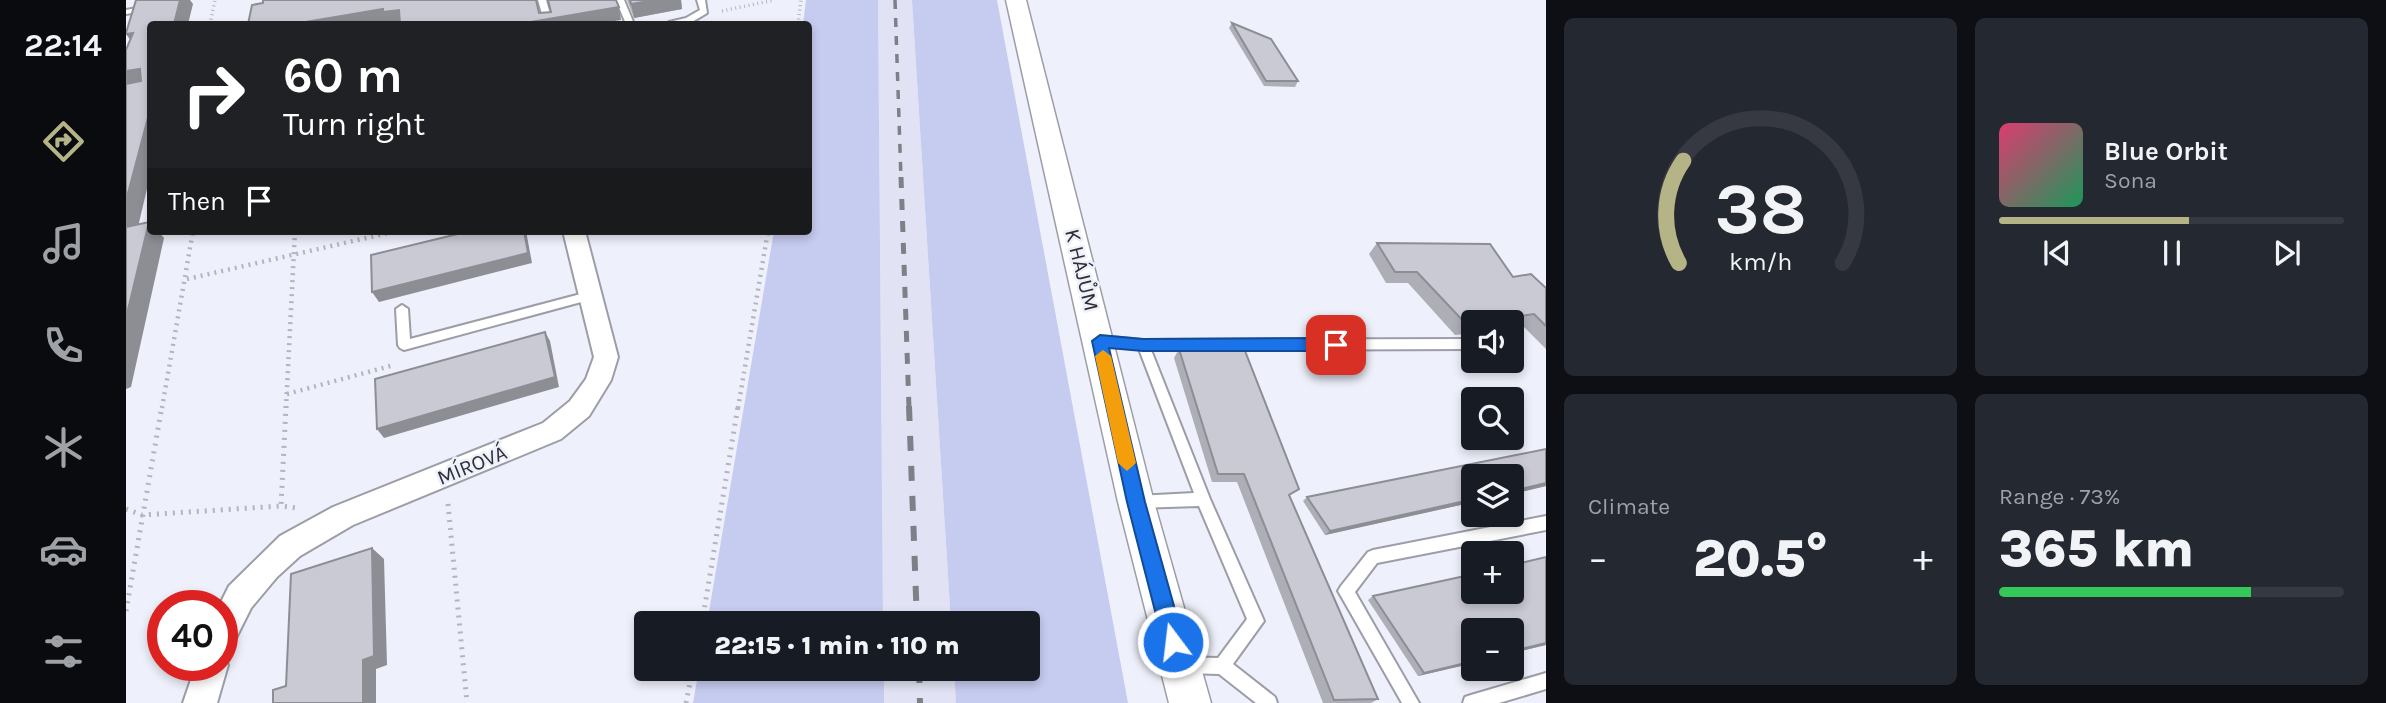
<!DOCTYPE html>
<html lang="en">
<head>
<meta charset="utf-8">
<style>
  :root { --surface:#171b24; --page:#242831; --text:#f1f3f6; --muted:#9ea1a6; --line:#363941; --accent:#b5b487 }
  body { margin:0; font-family:Karla,sans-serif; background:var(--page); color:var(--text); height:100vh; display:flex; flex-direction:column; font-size:26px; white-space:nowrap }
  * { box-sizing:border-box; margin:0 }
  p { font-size:23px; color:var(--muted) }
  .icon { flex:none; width:38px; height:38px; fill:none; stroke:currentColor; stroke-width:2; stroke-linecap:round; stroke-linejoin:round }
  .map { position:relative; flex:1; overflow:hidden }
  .details { display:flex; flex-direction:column; gap:18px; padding:18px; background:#0d0f14; width:840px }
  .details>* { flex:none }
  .guide { position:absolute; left:21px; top:21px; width:665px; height:214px; border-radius:7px; box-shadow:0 4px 10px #0003; background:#202124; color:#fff; overflow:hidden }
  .buttons { position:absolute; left:1335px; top:310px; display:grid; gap:14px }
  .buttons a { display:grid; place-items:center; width:63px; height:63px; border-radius:7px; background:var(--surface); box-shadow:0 4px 10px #0003; font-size:35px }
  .speed { position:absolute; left:21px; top:590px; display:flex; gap:14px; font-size:35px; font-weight:700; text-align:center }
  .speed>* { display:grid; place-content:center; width:91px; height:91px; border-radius:50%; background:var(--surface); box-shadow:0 4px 10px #0003; line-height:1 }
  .speed .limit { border:10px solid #d22; background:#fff; color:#111 }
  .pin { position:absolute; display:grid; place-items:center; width:60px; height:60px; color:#fff; margin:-30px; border-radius:14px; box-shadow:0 4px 10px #0006 }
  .me { position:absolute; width:77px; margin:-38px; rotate:345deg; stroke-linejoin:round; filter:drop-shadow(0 0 5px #0008) }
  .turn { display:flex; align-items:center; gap:24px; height:147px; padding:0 21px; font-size:32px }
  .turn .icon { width:91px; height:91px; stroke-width:2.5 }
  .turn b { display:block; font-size:49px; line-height:60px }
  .then { display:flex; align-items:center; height:66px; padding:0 21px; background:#0003; gap:14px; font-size:26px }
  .big { font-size:52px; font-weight:800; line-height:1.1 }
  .details .card { flex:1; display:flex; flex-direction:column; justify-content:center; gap:10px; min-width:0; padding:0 24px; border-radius:10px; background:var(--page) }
  .details .dial { align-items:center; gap:0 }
  .dial svg { height:182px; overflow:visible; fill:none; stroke:var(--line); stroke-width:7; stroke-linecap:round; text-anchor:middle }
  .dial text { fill:var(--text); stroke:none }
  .song { display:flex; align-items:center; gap:21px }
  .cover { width:84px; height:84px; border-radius:10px; background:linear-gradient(135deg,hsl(340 70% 55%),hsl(150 70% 35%)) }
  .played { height:7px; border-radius:4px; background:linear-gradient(90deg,var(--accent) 55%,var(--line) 55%) }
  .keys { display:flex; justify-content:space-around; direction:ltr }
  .heat { display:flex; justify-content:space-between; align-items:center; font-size:38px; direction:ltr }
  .charge { height:10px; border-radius:5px; background:linear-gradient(90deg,#34c759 73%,var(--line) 0) }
  .details .tiles { flex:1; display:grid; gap:18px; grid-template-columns:repeat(2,1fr) }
  .trip { position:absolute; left:508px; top:611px; width:406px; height:70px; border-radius:7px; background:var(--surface); box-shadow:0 4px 10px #0003; font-weight:800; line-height:70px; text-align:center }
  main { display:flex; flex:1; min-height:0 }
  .menu { display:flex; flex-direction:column; width:126px; justify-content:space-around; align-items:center; background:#090b0e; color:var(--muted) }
  .menu .icon { width:49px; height:49px }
  .menu .selected { color:var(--accent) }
  .menu b { font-size:32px; color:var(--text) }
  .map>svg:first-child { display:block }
  .built { fill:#e1e3f5 }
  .green { fill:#c6cbf0 }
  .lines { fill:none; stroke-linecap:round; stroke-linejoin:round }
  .service-casing { stroke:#9c9da7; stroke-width:4 }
  .minor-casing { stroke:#9c9da7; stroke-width:4 }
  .tertiary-casing { stroke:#9c9da7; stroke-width:3 }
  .path-far2 { stroke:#b3b5be; stroke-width:3.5; stroke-dasharray:1 3.5; stroke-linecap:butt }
  .path-far1 { stroke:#b3b5be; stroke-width:4.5; stroke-dasharray:2 5; stroke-linecap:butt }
  .path { stroke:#b3b5be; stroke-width:5; stroke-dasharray:2 6; stroke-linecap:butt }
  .service { fill:#fff; fill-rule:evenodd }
  .minor { fill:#fff; fill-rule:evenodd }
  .tertiary { fill:#fff; fill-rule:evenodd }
  .rail-far2 { stroke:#7f8087; stroke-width:3.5; stroke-dasharray:9 9; stroke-linecap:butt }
  .rail-far1 { stroke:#7f8087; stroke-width:5; stroke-dasharray:11 11; stroke-linecap:butt }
  .rail { stroke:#7f8087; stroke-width:6; stroke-dasharray:15 15; stroke-linecap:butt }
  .wall { fill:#adaeb6 }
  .shaded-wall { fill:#8d8d94 }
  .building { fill:#c9cad4; stroke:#8d8d94; stroke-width:2 }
  .route { fill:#1a73e8; stroke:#114b97; stroke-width:2 }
  .slow { fill:#f59e0b }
  .labels { text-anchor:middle; stroke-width:5; stroke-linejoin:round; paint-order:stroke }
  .street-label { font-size:21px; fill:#2e2f33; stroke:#eef0fb }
</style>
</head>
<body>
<main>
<nav class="menu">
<b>22:14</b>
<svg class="icon selected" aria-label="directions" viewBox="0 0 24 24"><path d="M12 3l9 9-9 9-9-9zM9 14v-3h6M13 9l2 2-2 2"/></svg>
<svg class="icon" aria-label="music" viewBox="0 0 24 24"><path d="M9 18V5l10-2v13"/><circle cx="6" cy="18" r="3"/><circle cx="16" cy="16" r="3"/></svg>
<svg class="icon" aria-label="phone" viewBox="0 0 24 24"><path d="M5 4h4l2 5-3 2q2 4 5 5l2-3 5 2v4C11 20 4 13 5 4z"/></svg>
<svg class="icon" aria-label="climate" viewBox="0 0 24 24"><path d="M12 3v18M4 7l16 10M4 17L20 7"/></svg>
<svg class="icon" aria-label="car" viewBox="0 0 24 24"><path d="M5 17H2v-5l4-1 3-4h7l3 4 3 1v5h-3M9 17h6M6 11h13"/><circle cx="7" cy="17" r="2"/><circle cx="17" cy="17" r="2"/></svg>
<svg class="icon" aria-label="filters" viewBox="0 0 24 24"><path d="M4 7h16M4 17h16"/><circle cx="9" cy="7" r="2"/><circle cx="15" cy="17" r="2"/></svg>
</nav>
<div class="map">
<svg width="1420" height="703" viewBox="0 0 1420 703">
  <rect width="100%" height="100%" fill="#eef0fb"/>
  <g class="built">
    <path d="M752,0H786L825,623H757Z"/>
    <path d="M758,669H828L830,703H758Z"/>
  </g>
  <g class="green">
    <path d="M680,0H752L757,623H581L648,231H682V24H677Z"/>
    <path d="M786,0H871L1002,703H830L828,669L901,668V623H825Z"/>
    <path d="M573,669H758V703H567Z"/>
  </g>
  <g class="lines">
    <defs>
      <g id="service">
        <path d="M412,0H420L427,24H419Z"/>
        <path d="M490,0H498L508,24H500Z"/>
        <path d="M571,0H579L581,13L566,22L542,24L543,22L560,18L574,10Z"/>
        <path d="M21,6L25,8L24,10L0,14V10Z"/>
        <path d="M466,291L470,292L472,295L470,298L278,350L274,348L272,345L270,309L276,305L282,309L284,339Z"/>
        <path d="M973,336L1017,340L1348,339V349L1025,350L1084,499L1138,621L1107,664L1149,697L1151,703H1130L1093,674L1058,673L1052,671L1050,665L1052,659L1058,657L1092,658L1121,619L1073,506L1011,508L1006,506L1004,502L1006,498L1011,496L1068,493L1013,349L969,344L967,341Z"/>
        <path d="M1420,516V530L1251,563L1229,592L1293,703H1276L1215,596L1212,591L1215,586L1242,552L1247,550Z"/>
        <path d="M1420,673V689L1373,703H1337L1339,697L1345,695Z"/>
      </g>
      <g id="minor">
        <path d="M437,231H459L492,357L485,380L463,416L435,439L227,525L174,556L151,577L125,608L107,644L96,649V606H93L103,586L154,536L207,507L417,423L444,401L460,379L468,357Z"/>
        <path d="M96,653L102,665L91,703H57L70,665H96Z"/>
      </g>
      <path id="tertiary" d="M880,0H900L1028,502L1085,703H1043L992,502Z"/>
    </defs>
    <use href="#service" class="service-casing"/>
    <use href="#minor" class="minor-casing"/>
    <use href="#tertiary" class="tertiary-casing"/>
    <g class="path-far2">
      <path d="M596,11L648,0"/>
      <path d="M84,24L89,0"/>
      <path d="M672,24L675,0"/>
    </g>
    <g class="path-far1">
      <path d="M61,279L271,231"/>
      <path d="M161,394L268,365"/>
      <path d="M36,408L67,231"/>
      <path d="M160,408L169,231"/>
      <path d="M612,408L642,231"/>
    </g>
    <g class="path">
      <path d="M160,406L155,506L170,508"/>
      <path d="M322,504L341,703"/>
      <path d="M0,509L16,515L155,506"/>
      <path d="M0,611L36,406"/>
      <path d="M576,623L612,406"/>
      <path d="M560,703L567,668"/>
    </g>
    <use href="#service" class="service"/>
    <use href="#minor" class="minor"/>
    <use href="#tertiary" class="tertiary"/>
    <path class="rail-far2" d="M769,0L775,179"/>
    <path class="rail-far1" d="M775,177L783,408"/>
    <g class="rail">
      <path d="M783,406L791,623"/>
      <path d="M793,668L794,703"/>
    </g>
  </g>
  <g class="wall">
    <path d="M501,0H555L556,9L508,18Z"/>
    <path d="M1106,23L1172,81L1169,87L1138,86L1103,28Z"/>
    <path d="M1251,243L1387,277L1420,288V349L1396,325L1386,327V322H1348V333L1329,335L1282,283H1260L1243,254Z"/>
    <path d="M1053,349L1164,498L1252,699L1245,703H1197L1111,482H1086L1048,358Z"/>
    <path d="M1420,449V486L1386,494V476H1348V502L1199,535L1177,501L1181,497Z"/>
    <path d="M1420,557V645L1386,653V630H1348V663L1292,676L1242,600L1247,596L1348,574V592H1386V565Z"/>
  </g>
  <g class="shaded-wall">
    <path d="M54,0H64L67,4L62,24H48Z"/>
    <path d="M529,0H555L556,9L508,18L505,4Z"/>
    <path d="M493,7L495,20L470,24H393Z"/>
    <path d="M257,9L273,10L279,23L269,24H263L262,22L250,24H168Z"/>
    <path d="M7,33L11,49L0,34Z"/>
    <path d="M14,69L24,83L0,84V71Z"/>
    <path d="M24,110V176L8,244L0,236V201Z"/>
    <path d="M23,222L24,223V231H32L38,238L5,387L0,389V318Z"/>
    <path d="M398,231H400L406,263L253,302L246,292Z"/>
    <path d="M419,332L424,341L433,387L258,438L251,429Z"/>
    <path d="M1420,483V486L1386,494V491Z"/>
    <path d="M1348,499V502L1199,535L1204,531Z"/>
    <path d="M246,548L258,559L261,665L250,669V703H237V660Z"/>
    <path d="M1420,643V645L1386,653V651Z"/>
    <path d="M1348,661V663L1292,676L1298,673Z"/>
  </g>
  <g class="building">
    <path d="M10,0H54L48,24H24V110L0,201V84L15,81L14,69L0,71V50L7,33L0,34V33Z"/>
    <path d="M137,0H410L413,13L425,12L422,0H490L493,7L393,24H274L273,10L257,12V9L168,24H122L126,5L137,3Z"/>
    <path d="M504,0H529L505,4Z"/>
    <path d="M1106,23L1145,39L1172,81H1140Z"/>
    <path d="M23,222L0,318V227Z"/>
    <path d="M344,231H398L402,253L246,292L245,255Z"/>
    <path d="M1251,243L1364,244L1387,277L1405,274L1420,288V326L1408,314L1356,322H1348V323L1340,324L1291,272H1269Z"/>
    <path d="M419,332L429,377L251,429L249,379Z"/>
    <path d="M1053,349L1119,351L1173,489L1163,495L1252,699L1208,700L1118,474H1092Z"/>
    <path d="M1420,449V483L1386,491V476H1348V499L1204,531L1181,497Z"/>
    <path d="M246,548L248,656L237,660V703H147V690L160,686L165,574Z"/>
    <path d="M1420,557V643L1386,651V630H1348V661L1298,673L1247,596L1348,574V592H1386V565Z"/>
  </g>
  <path class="route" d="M974,335L1017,339L1210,338L1218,345L1210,351H1017L983,348L1019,502L1058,642L1055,649L1047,652L1040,649L1037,642L1001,502L966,341Z"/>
  <path class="slow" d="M977,350L985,356L1010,463L1001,471L992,463L969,356Z"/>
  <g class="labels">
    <g class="street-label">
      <text transform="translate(956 270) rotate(76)" y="7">K HÁJŮM</text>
      <text transform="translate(346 465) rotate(-22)" y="7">MÍROVÁ</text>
    </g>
  </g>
</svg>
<div class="buttons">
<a><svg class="icon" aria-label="sound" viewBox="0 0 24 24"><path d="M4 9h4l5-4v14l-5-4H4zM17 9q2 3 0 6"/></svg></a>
<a><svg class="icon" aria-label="search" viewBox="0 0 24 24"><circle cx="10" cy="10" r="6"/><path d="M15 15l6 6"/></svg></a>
<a><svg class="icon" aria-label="layers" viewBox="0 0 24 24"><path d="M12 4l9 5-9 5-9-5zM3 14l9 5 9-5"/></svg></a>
<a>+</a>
<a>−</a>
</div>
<div class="speed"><div class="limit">40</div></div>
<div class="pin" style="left:1210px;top:345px;background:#d93025"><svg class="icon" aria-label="arrive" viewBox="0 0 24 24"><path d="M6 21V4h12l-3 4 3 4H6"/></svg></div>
<svg class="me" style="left:1047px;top:642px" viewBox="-20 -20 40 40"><circle r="17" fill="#1a73e8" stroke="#fff" stroke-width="3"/><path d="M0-11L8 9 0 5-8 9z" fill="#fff"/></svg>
<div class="trip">22:15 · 1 min · 110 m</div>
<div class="guide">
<div class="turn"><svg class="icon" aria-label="right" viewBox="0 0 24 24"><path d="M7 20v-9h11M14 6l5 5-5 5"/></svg><div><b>60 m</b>Turn right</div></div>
<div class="then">Then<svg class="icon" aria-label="arrive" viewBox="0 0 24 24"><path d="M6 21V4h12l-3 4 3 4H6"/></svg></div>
</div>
</div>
<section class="details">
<div class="tiles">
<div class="card dial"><svg viewBox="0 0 100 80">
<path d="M14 69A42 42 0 1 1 86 69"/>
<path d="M14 69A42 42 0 0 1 16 24" stroke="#b5b487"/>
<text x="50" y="56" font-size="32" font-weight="700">38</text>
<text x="50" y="72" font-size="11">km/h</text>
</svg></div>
<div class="card">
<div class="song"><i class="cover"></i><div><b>Blue Orbit</b><p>Sona</p></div></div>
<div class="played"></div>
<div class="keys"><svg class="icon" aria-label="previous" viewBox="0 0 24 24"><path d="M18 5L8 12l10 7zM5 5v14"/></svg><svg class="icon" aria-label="pause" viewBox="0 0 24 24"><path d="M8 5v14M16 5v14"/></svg><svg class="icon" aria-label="next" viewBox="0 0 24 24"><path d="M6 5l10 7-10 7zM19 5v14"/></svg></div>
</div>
<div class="card"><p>Climate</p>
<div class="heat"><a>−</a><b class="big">20.5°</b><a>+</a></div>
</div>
<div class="card"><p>Range · 73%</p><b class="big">365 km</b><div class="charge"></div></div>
</div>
</section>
</main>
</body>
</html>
